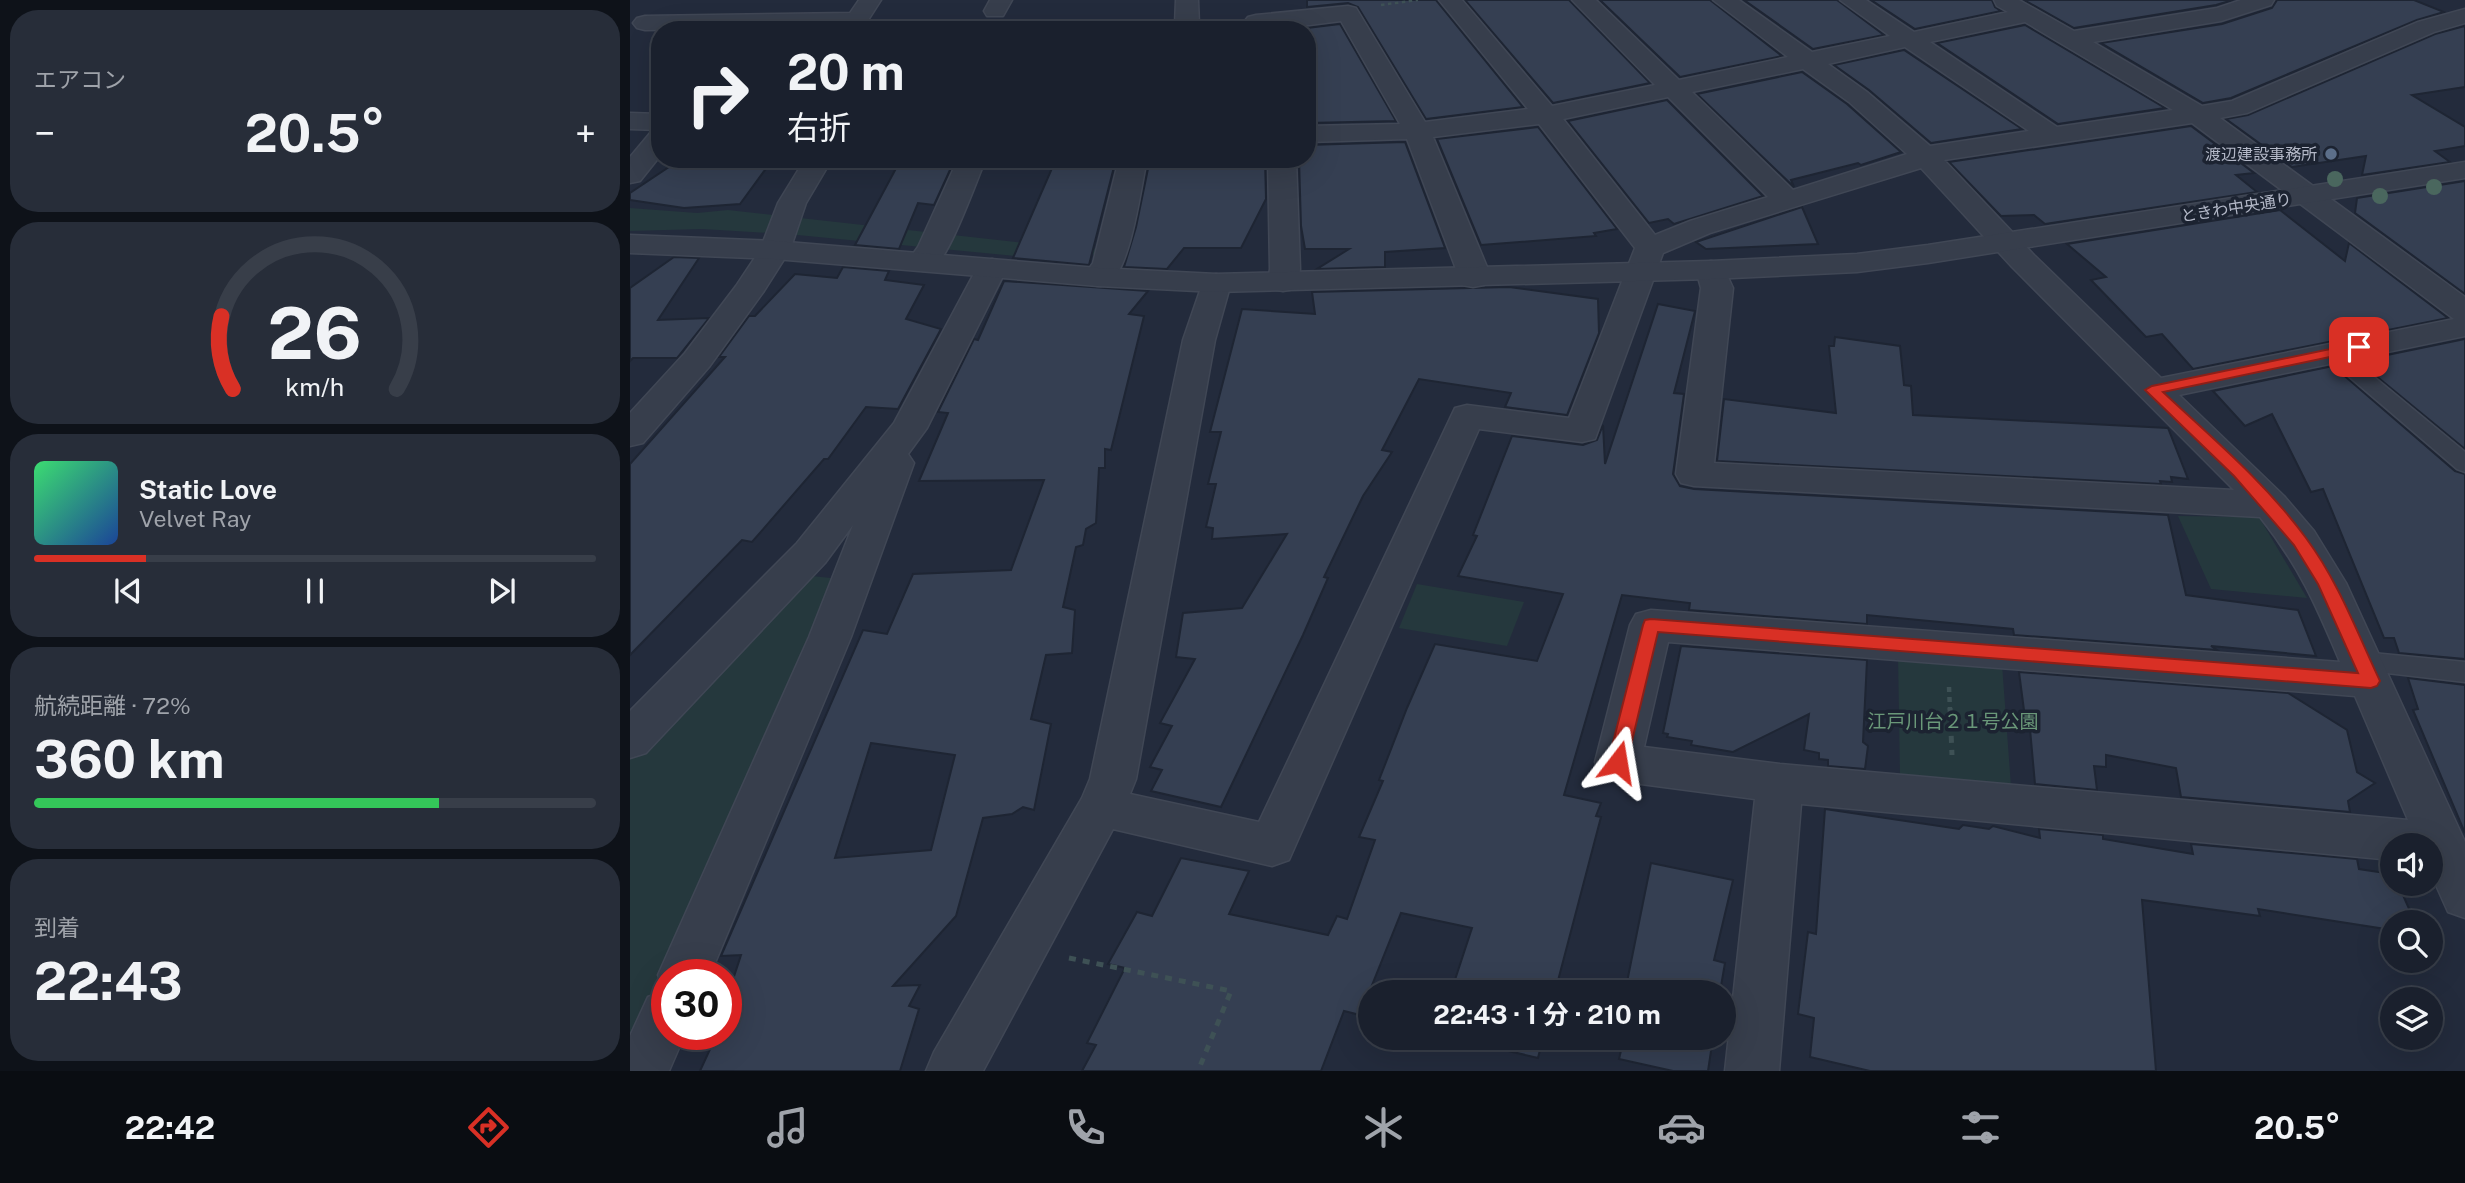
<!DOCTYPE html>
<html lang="ja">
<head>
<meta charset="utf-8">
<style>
  :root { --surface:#1a202d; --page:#272d39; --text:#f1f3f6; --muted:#9fa3aa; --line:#383e49; --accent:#d93025 }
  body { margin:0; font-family:"Public Sans","Noto Sans JP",sans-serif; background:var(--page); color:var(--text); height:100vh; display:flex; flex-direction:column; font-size:26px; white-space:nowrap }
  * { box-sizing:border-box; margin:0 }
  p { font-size:23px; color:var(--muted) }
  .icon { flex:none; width:38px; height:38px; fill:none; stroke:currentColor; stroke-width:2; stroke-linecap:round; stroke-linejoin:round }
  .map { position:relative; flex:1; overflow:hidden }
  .drawer { display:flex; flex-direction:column; gap:10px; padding:10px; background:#0e1219; width:630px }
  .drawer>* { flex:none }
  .top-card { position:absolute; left:21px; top:21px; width:665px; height:147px; border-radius:28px; box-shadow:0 7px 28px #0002,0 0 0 2px var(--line); background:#1a202d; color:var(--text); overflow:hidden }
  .buttons { position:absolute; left:1750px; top:833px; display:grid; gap:14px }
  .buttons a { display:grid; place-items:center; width:63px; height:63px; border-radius:50%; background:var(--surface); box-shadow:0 7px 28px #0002,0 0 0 2px var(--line); font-size:35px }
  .speed { position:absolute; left:21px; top:959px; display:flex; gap:14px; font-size:35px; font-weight:700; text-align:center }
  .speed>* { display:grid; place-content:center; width:91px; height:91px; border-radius:50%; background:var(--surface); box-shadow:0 7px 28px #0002,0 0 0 2px var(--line); line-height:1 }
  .speed .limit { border:10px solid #d22; background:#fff; color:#111 }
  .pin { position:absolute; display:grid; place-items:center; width:60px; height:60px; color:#fff; margin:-30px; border-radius:14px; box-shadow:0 4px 10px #0006 }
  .me { position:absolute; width:77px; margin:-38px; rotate:14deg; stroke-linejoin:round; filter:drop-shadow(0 0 5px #0008) }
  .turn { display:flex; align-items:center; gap:24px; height:147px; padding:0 21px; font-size:32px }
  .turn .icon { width:91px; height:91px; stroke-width:2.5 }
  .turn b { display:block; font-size:49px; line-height:60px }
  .big { font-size:52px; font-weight:700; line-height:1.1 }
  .drawer .tile { flex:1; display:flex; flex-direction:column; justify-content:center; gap:10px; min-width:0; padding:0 24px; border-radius:28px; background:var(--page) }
  .drawer .dial { align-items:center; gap:0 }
  .dial svg { height:182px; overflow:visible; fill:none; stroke:var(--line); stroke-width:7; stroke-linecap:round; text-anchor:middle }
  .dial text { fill:var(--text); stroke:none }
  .song { display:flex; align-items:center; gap:21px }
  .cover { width:84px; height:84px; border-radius:10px; background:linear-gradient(135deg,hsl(140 70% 55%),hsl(220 70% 35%)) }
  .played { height:7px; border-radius:4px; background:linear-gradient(90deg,var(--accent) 20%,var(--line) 20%) }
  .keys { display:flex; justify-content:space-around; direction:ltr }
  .heat { display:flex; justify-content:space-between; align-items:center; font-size:38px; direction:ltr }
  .charge { height:10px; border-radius:5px; background:linear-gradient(90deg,#34c759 72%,var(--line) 0) }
  .trip { position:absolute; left:728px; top:980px; width:378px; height:70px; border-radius:35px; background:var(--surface); box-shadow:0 7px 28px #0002,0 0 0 2px var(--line); font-weight:700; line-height:70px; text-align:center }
  .tabs { display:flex; height:112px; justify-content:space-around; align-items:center; background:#0a0d12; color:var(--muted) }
  .tabs .icon { width:49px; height:49px }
  .tabs .on { color:var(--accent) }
  .tabs b { font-size:32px; color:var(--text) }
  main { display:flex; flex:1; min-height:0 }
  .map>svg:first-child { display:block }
  .green { fill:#25383d }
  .building { fill:#353f52; stroke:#1e2533; stroke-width:2; fill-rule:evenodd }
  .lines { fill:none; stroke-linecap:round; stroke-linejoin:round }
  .service-casing { stroke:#404755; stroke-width:3 }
  .minor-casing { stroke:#404755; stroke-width:3 }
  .tertiary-casing { stroke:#404755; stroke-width:3 }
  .path-far2 { stroke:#3e5155; stroke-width:2.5; stroke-dasharray:3.5 3.5; stroke-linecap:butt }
  .path-far1 { stroke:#3e5155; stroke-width:4.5; stroke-dasharray:5 5; stroke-linecap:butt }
  .path { stroke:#3e5155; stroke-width:5; stroke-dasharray:7 7; stroke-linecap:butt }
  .service { fill:#373e4c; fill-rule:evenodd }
  .minor { fill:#373e4c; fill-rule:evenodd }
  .tertiary { fill:#373e4c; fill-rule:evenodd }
  .tree { fill:#4a675e }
  .route { fill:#d93025; stroke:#8d1f18; stroke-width:2 }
  .service-dot { fill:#5c6f8a; stroke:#1c2331; stroke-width:2.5 }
  .labels { text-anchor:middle; stroke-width:7; stroke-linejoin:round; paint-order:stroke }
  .far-poi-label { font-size:16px; fill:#b3b8c7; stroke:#1c2331; text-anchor:end }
  .far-street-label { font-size:16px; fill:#b3b8c7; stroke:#1c2331 }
  .park-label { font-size:19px; fill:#6a9879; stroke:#1c2331 }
</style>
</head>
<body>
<main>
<section class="drawer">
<div class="tile"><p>エアコン</p>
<div class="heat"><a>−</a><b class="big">20.5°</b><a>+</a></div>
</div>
<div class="tile dial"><svg viewBox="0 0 100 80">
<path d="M14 69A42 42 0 1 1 86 69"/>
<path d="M14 69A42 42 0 0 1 9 37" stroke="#d93025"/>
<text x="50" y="56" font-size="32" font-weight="700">26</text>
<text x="50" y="72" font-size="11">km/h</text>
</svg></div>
<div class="tile">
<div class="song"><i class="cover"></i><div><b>Static Love</b><p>Velvet Ray</p></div></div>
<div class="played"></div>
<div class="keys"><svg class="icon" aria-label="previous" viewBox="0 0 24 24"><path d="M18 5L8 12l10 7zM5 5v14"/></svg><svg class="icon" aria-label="pause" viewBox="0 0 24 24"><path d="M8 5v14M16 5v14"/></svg><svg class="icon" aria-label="next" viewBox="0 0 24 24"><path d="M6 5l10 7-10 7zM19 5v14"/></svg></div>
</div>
<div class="tile"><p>航続距離 · 72%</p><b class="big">360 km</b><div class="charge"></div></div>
<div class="tile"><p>到着</p><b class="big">22:43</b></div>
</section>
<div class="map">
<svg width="1835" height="1071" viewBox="0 0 1835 1071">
  <rect width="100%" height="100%" fill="#232b3c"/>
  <g class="green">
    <path d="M0,208L67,213L98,210L394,243L462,248L480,252L427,260L157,234L72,229L0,231Z"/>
    <path d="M1548,516L1629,517L1677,598L1581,589Z"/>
    <path d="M163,574L219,580L37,975V1003L7,1071H0V747Z"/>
    <path d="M787,584L894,602L877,646L769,628Z"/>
    <path d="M1268,654L1372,664L1381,786L1270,778Z"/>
  </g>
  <g class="building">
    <path d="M677,0H806L893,107L796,119L728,7L718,3L677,7Z"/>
    <path d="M835,0H939L1020,83L923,103Z"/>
    <path d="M970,0H1080L1152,56L1050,77Z"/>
    <path d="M1114,0H1207L1254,35L1183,49Z"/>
    <path d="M1241,0H1362L1365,7L1371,11L1285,29Z"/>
    <path d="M1394,0H1603L1586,5L1444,28Z"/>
    <path d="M1647,0H1784L1814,12L1787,20L1601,98L1573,103L1471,43L1592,24L1642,8Z"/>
    <path d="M710,24L766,121L677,123V28Z"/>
    <path d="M1395,25L1535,108L1428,124L1307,43Z"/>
    <path d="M1835,26V87L1782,95L1835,127V146L1805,151L1820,162L1732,175L1736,156L1662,167L1596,119L1618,115L1805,34Z"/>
    <path d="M1274,50L1392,129L1301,143L1239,90L1204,65Z"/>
    <path d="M1172,72L1217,104L1271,152L1231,165L1228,163L1161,180L1164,187L1067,94Z"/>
    <path d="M1037,100L1133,196L1044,224L1038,219L1019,223L938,121Z"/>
    <path d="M1561,126L1624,173L1606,175L1627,192L1415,224L1404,215L1371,216L1319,162Z"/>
    <path d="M908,127L987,229L964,233L966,236L851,245L807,139Z"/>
    <path d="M775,142L815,248L755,252V267L687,269L719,249H675L671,226L669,159H677V145Z"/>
    <path d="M51,159H143L110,204L54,208L0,200V193Z"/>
    <path d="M271,159H325L304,205L288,203L269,249L225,245Z"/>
    <path d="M426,159H486L459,265L383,258Z"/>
    <path d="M520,159H635L636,199L611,248H554L537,269L494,267L506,227Z"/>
    <path d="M1835,181V294L1725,213L1727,198Z"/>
    <path d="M1172,207L1188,244L1076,249L1066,242Z"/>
    <path d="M1650,210L1715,261L1719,243L1818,318L1563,369L1532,334L1516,337L1461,280L1476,277L1437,244Z"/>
    <path d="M44,257L69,258L28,320L79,318L47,358H3L0,361V288Z"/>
    <path d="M213,267L259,271L255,280L294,285L276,319L311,329L268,409L236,407L198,459H194L122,542L112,540L0,655V464L95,357H89L119,316H125L165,274L207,278Z"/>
    <path d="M374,281L518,291L499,314L514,316L481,450L475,449V468H469L466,523L456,529L453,545L446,547L433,607L445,610L442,653L416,655L401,719L421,724L404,810L393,807L382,814L353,818L326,916L263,986L290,985L279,1006L289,1009L270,1071H70L87,1034H96V1001L111,955L91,956L233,630L257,634L283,574L381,570L414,480L289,481L318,413L308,412L344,339L348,340ZM241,743L325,755L301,850L205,858Z"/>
    <path d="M879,287L968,299L969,333L937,415L875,407L881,393L789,379L752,450L762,452L733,496L694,577L698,578L673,635L591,807L521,791L532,770L520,767L542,726L530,723L565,659L546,657L553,613L612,608L657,534L582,539L583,528L576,527L586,484H578L591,432H580L612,309L685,314L682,292Z"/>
    <path d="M1028,304L1065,311L1044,393L1054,394L1043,474L1050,486L1064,489L1538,515L1556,595L1668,610L1686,656L1581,646L1587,650L1384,635L1383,629L1237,615V624L1059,610L1060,603L992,595L934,795L971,803L966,816L971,817L925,992H821L842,928L771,913L730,1015L714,1011L691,1071H452L466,1045L457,1043L495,968L478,964L507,912L522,916L551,858L619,871L599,914L698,935L707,916L717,919L745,840L729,837L753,781L749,780L777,708L805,644L907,661L933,594L828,576L847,536L843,535L882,436L953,445L967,440L973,425L975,464Z"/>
    <path d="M1205,337L1270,346L1274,385L1281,386L1283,415L1538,428L1558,479L1541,477L1542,482L1530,481L1531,484L1087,461L1094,399L1206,413L1199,346H1204Z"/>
    <path d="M1835,339V449L1728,361Z"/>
    <path d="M1703,366L1825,471L1835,474V659L1769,653L1764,638H1754L1693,489L1681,492L1642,414L1615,426L1583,391Z"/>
    <path d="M1051,646L1237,660L1233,742L1238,746L1235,769L1198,766V760L1189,759V753L1174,750L1179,714L1103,752L1061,745L1062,741L1037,737L1038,734L1033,733Z"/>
    <path d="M1389,672L1658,693L1717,730L1727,772L1745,783L1718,801L1720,812L1551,797L1546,768L1476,755V767L1464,766L1467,790L1405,784L1399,718H1395Z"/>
    <path d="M1778,678L1835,685V833L1783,710L1788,709Z"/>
    <path d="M1195,809L1329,829L1333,825L1359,829L1363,826L1410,838L1409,829L1473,835V839L1563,854L1561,844L1727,859L1729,869L1762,874V884H1768L1785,922H1762V930L1628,909L1630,916L1512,900L1526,1071H1240L1180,1057L1184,1018L1168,1014L1178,932L1186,934Z"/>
    <path d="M1021,863L1103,880L1084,960L1095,963L1090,992H995Z"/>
    <path d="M824,1038H913L908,1058Z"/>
    <path d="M994,1038H1083L1078,1071H1043L989,1059Z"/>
  </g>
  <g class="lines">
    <defs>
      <g id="service">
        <path d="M1702,346L1709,348L1835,452V472L1827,469L1695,356L1691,352L1695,348Z"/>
        <path d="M1732,652L1835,662V682L1722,669L1719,662L1722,655Z"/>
      </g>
      <g id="minor">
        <path d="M229,0H251L235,25L227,27L15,30L7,28L3,23L7,18L15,16L220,13Z"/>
        <path d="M360,0H382L373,16H357L354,11Z"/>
        <path d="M546,0H568L569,25L565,30H549L545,25Z"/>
        <path d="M809,0H832L922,106L1025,85L942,0H966L1049,80L1158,57L1083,0H1109L1182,52L1260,36L1210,0H1236L1284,32L1378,12L1367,6L1364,0H1389L1444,31L1587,8L1611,0H1644L1641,5L1591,21L1463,42L1572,106L1602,101L1788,22L1835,9V23L1804,32L1617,113L1590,118L1835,297V336L1549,395L1654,496L1684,531L1716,583L1835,842V918L1818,912L1801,874V845H1762V860L1171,804L1149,1071H1095L1125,799L988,781L972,775L965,762L1000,625L1006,614L1021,610L1710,662C1686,605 1669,566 1630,517L1064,486L1051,483L1046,474L1071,288L1066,270L1070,264L1081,261L1092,264L1103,288L1084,463L1604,490L1382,267L1291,168L1080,233L1033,253L965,439L952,442L849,429L659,860L642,866L483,829L353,1071H296L304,1052L452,798L460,779L553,340L575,276L586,274L597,276L601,283L585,340L506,779L500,794L629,822L825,408L837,405L939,418L1005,248L909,124L803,137L857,267L858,278L854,285L843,287L832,285L777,139L677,142V126L770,124L711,21L639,30H615L614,22L618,17L626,15L718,6L726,8L795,122L898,109ZM1395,22L1543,110L1427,127L1300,42ZM1275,47L1399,131L1300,146L1237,92L1198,64ZM1173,69L1219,102L1277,154L1163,190L1062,92ZM1038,97L1138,197L1060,221L1025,235L933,119ZM1562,123L1824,319L1531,378L1404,255L1314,160ZM1038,642L1725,696L1778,820L1150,764L1014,747Z"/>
        <path d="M520,22L528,24L532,30H508L512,24Z"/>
        <path d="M0,113L30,114V130L0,129Z"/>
        <path d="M30,130V156L10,181L0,183V157L21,132Z"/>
        <path d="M175,159H202L176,203L160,250L134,291L79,367L13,443L0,446V413L55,353L106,286L130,250L148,203Z"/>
        <path d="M328,159H356C346,181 320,257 303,268C296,273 288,270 281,268L277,262L288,247Z"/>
        <path d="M489,159H517C511,186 501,270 478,284C472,288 464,285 457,284L453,277L463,263Z"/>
        <path d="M638,159H666L670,269L668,282L664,289L653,291L642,289L638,282L640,269Z"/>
        <path d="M362,259L373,262L377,268L297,428L278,454L284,463L221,637L80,975H37V1034H55L39,1071H0V1036L18,997L35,991L28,975L179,637L223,525L195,563L16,753L0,758V711L167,543L264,423L347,268L351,262Z"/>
      </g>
      <path id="tertiary" d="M1835,162V178L1298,263L1227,272L1081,279L586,292L468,286L145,259L0,253V235L145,241L468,268L586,274L1081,261L1227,254L1298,245Z"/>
    </defs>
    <use href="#service" class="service-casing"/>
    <use href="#minor" class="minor-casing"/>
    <use href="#tertiary" class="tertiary-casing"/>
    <path class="path-far2" d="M751,5L788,0"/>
    <path class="path-far1" d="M1319,687L1320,710"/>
    <g class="path">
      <path d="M1320,708L1322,755"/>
      <path d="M439,958L601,991L568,1071"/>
    </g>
    <use href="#service" class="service"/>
    <use href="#minor" class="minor"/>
    <use href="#tertiary" class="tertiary"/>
  </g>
  <g class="tree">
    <circle cx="1705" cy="179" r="8"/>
    <circle cx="1804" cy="187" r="8"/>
    <circle cx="1750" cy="196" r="8"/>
  </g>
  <path class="route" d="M1729,343L1735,347L1733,350L1533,392C1582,438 1636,483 1676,538C1708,581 1727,632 1750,681L1747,686L1741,688L1028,632L997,762L994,768L988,770L981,768L978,762L1013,625L1015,620L1021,619L1728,673L1688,584L1664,545L1604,476L1515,390L1522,386Z"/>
  <circle class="service-dot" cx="1701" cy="154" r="7"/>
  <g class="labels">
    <g class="far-poi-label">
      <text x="1687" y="160">渡辺建設事務所</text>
    </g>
    <g class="far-street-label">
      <text transform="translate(1606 207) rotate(-9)" y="6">ときわ中央通り</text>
    </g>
    <g class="park-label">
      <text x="1323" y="728">江戸川台２１号公園</text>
    </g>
  </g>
</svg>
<div class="buttons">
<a><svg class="icon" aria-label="sound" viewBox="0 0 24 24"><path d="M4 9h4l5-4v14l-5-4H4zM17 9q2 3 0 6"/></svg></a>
<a><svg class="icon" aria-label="search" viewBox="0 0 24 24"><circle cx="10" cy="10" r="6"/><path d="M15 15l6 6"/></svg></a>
<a><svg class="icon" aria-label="layers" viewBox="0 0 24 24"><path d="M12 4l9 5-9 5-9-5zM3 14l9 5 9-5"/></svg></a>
</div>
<div class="speed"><div class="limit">30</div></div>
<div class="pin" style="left:1729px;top:347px;background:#d93025"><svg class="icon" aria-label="arrive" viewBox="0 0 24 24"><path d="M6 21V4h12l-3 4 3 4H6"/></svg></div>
<svg class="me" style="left:988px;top:762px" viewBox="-20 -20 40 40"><path d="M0-17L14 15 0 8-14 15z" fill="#d93025" stroke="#fff" stroke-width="4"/></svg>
<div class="trip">22:43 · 1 分 · 210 m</div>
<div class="top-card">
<div class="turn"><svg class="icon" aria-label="right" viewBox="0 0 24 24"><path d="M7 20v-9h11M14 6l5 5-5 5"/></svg><div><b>20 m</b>右折</div></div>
</div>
</div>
</main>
<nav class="tabs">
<b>22:42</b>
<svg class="icon on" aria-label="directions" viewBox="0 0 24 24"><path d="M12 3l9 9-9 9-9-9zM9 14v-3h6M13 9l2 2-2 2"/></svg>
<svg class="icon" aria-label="music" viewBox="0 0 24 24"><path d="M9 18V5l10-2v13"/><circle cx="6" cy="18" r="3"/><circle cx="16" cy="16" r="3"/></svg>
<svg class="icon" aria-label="phone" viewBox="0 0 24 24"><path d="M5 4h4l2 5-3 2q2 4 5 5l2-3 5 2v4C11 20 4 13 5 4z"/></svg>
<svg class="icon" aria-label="climate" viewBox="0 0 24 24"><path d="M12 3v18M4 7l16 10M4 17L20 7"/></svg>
<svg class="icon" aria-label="car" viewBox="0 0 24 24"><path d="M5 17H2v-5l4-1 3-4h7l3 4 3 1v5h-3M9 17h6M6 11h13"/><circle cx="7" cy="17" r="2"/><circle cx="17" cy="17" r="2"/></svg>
<svg class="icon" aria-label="filters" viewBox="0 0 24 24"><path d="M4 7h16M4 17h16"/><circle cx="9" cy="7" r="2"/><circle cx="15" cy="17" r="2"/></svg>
<b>20.5°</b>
</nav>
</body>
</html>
